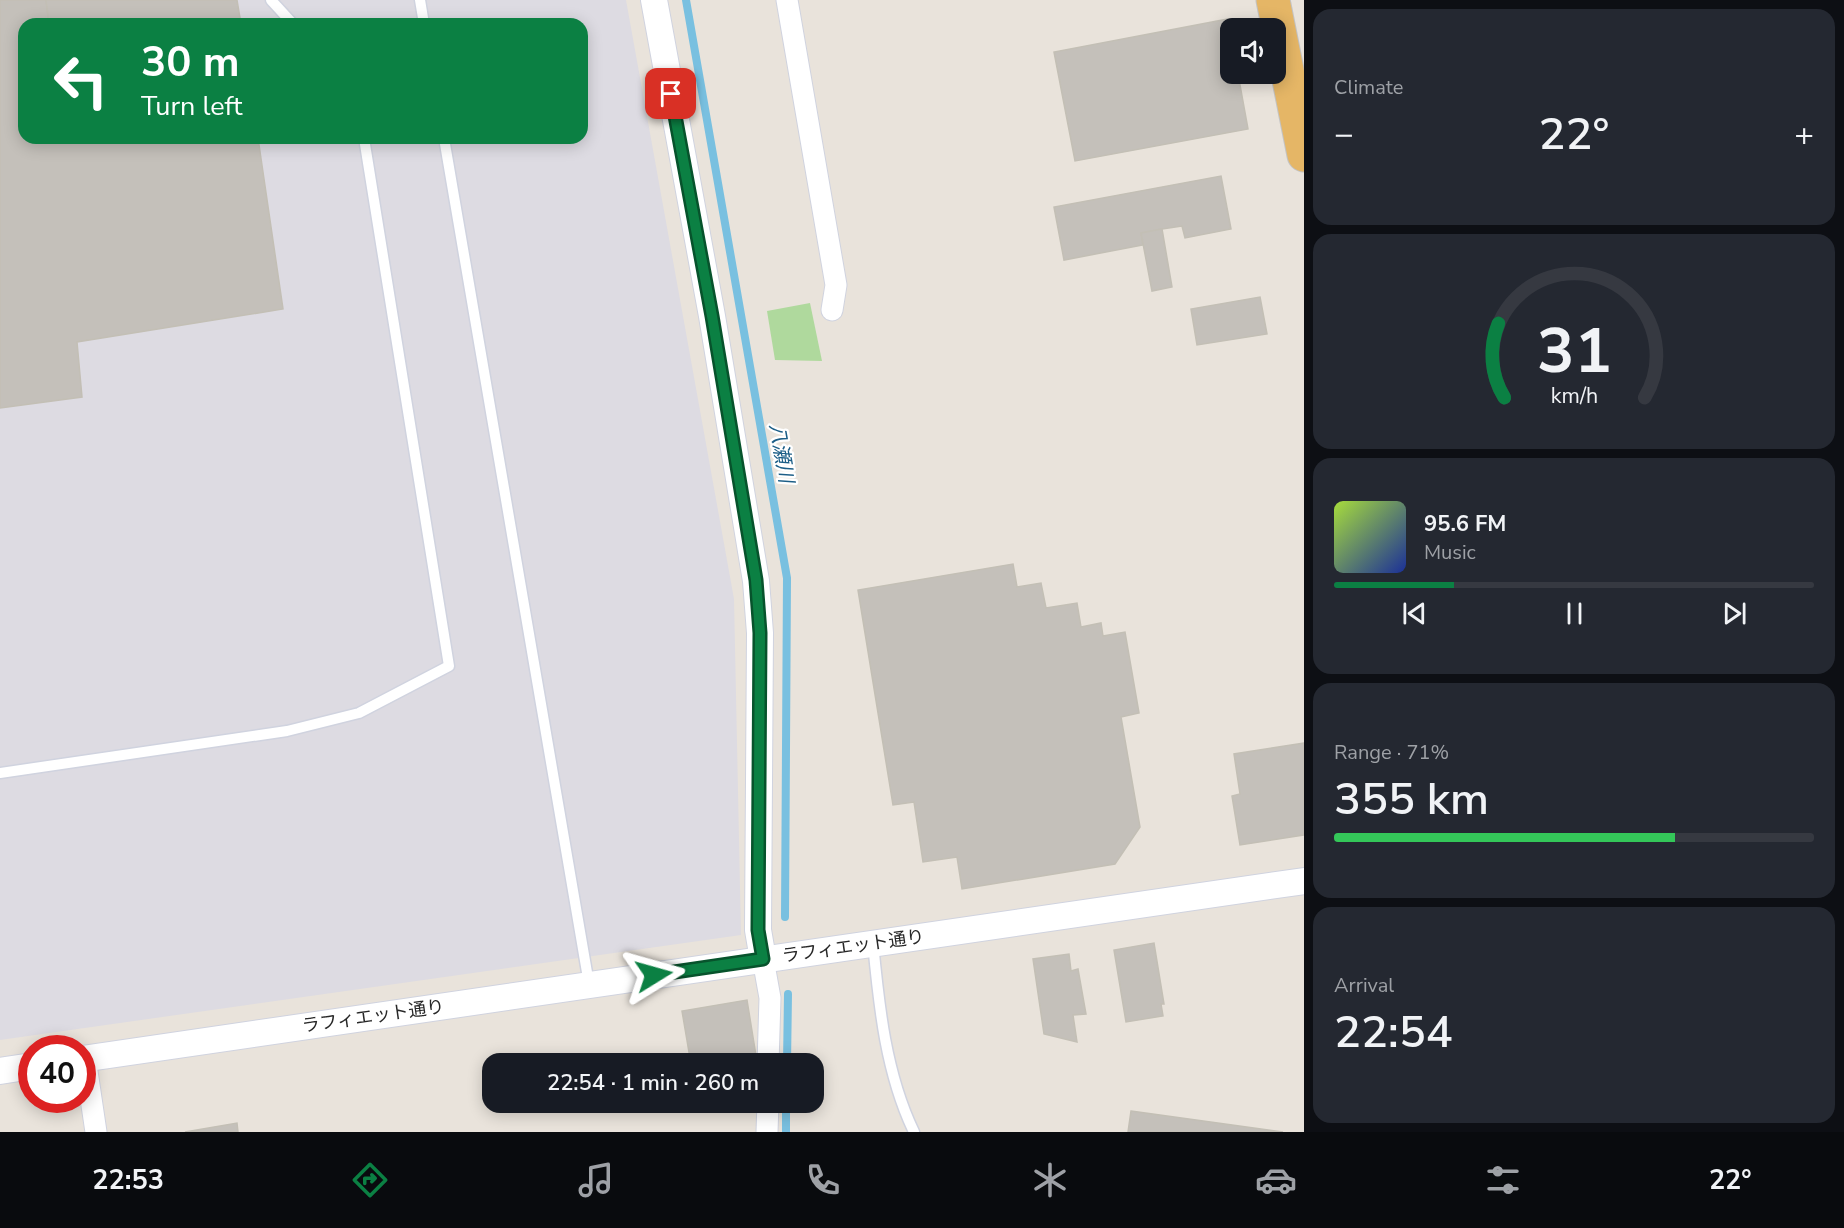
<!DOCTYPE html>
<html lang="en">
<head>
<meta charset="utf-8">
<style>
  :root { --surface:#171b24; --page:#242831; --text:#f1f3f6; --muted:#9ea1a6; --line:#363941; --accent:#0b8043 }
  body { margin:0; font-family:"Nunito Sans","Noto Sans JP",sans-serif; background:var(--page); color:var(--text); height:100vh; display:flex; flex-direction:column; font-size:22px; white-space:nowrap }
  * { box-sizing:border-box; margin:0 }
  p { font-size:20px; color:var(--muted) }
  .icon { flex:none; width:33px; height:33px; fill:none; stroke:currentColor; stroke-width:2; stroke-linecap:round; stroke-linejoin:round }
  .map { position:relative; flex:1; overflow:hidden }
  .panel { display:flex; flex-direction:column; gap:9px; padding:9px; background:#0d0f14; width:540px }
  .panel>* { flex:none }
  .hud { position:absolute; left:18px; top:18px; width:570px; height:126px; border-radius:18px; box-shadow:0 3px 15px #0003; background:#0b8043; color:#fff; overflow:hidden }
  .fabs { position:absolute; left:1220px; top:18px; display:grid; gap:12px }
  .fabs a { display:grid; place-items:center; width:66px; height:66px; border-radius:12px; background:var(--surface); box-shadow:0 3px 15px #0003; font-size:30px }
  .speed { position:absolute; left:18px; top:1035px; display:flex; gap:12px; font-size:30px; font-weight:700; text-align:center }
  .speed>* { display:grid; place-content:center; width:78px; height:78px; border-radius:50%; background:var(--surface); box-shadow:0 3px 15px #0003; line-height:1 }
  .speed .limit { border:9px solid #d22; background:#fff; color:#111 }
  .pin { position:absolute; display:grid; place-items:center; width:51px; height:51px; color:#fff; margin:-26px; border-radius:12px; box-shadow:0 3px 9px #0006 }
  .me { position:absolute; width:66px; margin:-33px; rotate:82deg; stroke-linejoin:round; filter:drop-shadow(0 0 4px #0008) }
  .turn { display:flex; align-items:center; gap:21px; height:126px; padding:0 24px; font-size:27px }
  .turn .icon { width:78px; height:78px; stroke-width:2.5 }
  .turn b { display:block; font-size:42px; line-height:51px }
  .big { font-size:45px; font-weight:600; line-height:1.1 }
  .panel .tile { flex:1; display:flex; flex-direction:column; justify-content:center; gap:9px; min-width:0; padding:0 21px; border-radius:18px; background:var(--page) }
  .panel .dial { align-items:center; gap:0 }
  .dial svg { height:156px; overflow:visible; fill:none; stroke:var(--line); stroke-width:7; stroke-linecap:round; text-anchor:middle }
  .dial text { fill:var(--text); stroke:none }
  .song { display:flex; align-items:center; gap:18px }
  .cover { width:72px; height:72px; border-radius:9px; background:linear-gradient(135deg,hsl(80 70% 55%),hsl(230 70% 35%)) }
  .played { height:6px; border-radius:3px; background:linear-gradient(90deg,var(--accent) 25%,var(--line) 25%) }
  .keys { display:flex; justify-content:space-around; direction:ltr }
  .heat { display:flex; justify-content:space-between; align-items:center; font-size:33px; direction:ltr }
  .charge { height:9px; border-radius:4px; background:linear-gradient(90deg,#34c759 71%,var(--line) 0) }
  .trip { position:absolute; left:482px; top:1053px; width:342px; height:60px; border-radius:18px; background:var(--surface); box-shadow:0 3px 15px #0003; font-weight:600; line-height:60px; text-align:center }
  .menu { display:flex; height:96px; justify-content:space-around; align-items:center; background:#090b0e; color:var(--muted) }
  .menu .icon { width:42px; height:42px }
  .menu .on { color:var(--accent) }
  .menu b { font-size:27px; color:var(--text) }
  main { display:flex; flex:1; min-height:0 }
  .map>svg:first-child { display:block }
  .industrial { fill:#dddbe2; fill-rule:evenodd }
  .green { fill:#afd99d }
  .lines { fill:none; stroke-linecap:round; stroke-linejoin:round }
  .stream { stroke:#79c0e0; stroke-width:8 }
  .building { fill:#c4c0ba; stroke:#c3bfb5; stroke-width:1.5 }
  .service-casing { stroke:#d0d3df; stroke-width:13 }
  .minor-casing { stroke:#d0d3df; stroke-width:23 }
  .tertiary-casing { stroke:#d0d3df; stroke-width:28 }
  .trunk-casing { stroke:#c3c3c3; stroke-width:35 }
  .service { stroke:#fff; stroke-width:10 }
  .minor { stroke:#fff; stroke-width:21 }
  .tertiary { stroke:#fff; stroke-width:26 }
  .trunk { stroke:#e5b666; stroke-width:33 }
  .route-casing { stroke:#07532c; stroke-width:15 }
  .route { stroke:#0b8043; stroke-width:10 }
  .labels { text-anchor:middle; stroke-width:4.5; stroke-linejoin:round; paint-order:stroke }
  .street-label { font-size:18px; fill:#282828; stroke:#fff }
  .water-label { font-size:20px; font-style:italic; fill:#1c5e87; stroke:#fff }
</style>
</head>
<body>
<main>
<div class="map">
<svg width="1304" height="1132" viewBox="0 0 1304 1132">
  <rect width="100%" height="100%" fill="#e9e3db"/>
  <path class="industrial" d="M0,0H626L734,599L741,935L0,1040ZM24,24H582V138H24Z"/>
  <path class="green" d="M810,303L822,361L775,360L767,311Z"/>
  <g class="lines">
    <g class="stream">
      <path d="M686,0L787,578L785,917"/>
      <path d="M787,1064L788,994"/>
      <path d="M786,1132V1102"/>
    </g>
  </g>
  <g class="building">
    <path d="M0,0H46L49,24H24V138H258L283,309L77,342L82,397L0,408Z"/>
    <path d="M46,0H237L241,24H49Z"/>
    <path d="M1228,19L1230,74H1238L1248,129L1075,161L1054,52Z"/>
    <path d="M1221,176L1231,229L1185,238L1182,226L1162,229L1141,233L1143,245L1064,260L1054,207Z"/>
    <path d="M1162,229L1172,287L1152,291L1141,233Z"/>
    <path d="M1260,297L1267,334L1197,345L1191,309Z"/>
    <path d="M1013,564L1017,587L1041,583L1046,608L1077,603L1081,627L1101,623L1103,636L1125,632L1139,713L1121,717L1140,827L1115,864L962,889L957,857L923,862L914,802L893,805L858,590Z"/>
    <path d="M1304,743V835L1240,845L1232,796L1240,794L1234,754Z"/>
    <path d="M1154,943L1164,1004H1161L1163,1016L1126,1022L1114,950Z"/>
    <path d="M1069,954L1071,971L1078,969L1086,1014L1073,1015L1077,1042L1044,1034L1033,959Z"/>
    <path d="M747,1000L757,1062L691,1064L682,1011Z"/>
    <path d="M1131,1111L1283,1132H1128Z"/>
    <path d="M237,1123L238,1132H185Z"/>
  </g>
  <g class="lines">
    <defs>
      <g id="service">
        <path d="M271,0L293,24"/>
        <path d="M420,0L424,24"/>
        <path d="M444,138L589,984"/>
        <path d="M0,773L287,731L359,713L449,666L364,138"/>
        <path d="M873,943C879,1007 886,1074 914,1132"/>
      </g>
      <g id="minor">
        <path d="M787,0L836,285L832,310"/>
        <path d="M763,959L770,998L768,1064"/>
        <path d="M85,1058L96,1132"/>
        <path d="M767,1132L768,1102"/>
      </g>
      <g id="tertiary">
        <path d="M654,0L712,316L756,581L760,633L758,930L763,959"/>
        <path d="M82,1059L1304,881"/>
        <path d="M0,1071L32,1066"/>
      </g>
      <path id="trunk" d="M1273,0L1304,155"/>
    </defs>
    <use href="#service" class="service-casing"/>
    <use href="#minor" class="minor-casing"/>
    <use href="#tertiary" class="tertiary-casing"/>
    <use href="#trunk" class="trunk-casing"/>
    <use href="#service" class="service"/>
    <use href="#minor" class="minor"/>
    <use href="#tertiary" class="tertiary"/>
    <use href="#trunk" class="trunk"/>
  </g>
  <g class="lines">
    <defs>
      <path id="route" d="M654,975L763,959L758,930L760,633L756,580L712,316L671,94"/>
    </defs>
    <use href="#route" class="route-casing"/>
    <use href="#route" class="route"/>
  </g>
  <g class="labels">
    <g class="street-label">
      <text transform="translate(853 946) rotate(-8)" y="6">ラフィエット通り</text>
      <text transform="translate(373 1016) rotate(-8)" y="6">ラフィエット通り</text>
    </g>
    <g class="water-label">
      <text transform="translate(782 453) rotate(80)" y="7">八瀬川</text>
    </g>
  </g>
</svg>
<div class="fabs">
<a><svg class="icon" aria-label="sound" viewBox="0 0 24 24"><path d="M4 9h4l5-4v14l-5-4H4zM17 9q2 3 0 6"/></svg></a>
</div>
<div class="speed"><div class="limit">40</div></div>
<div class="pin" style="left:671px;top:94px;background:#d93025"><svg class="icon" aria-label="arrive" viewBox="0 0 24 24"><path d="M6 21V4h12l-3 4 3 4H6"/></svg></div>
<svg class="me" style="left:654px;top:975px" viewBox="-20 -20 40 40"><path d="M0-17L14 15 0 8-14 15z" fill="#0b8043" stroke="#fff" stroke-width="4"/></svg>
<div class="trip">22:54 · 1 min · 260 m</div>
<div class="hud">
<div class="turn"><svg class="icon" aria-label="left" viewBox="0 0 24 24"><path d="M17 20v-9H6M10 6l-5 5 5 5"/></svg><div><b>30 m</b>Turn left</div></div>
</div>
</div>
<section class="panel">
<div class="tile"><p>Climate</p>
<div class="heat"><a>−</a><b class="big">22°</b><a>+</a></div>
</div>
<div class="tile dial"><svg viewBox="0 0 100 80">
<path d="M14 69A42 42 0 1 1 86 69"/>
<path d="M14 69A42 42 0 0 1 11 31" stroke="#0b8043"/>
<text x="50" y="56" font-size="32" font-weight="700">31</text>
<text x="50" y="72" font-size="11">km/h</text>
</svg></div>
<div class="tile">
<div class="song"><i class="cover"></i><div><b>95.6 FM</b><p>Music</p></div></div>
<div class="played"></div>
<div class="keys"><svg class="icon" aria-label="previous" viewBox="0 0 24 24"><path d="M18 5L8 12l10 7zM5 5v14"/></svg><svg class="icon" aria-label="pause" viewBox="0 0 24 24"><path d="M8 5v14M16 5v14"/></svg><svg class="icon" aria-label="next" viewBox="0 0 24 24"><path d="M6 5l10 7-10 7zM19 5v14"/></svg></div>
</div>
<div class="tile"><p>Range · 71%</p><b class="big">355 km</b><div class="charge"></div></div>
<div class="tile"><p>Arrival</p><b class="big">22:54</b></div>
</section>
</main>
<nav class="menu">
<b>22:53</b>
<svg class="icon on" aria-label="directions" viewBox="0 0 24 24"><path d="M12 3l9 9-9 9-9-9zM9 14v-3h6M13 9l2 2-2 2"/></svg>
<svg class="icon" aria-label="music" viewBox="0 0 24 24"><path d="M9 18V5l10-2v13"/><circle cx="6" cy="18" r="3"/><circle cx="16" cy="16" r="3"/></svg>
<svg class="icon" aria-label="phone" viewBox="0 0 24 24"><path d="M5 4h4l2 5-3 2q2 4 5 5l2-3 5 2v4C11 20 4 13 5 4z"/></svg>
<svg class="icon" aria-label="climate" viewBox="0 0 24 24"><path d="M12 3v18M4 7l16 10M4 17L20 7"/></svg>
<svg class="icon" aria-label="car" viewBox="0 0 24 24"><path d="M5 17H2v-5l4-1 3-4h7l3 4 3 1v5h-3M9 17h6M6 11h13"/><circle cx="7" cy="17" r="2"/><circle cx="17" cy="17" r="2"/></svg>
<svg class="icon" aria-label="filters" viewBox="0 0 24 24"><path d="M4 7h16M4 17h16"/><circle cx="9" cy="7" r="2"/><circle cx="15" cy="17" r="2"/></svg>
<b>22°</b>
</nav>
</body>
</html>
